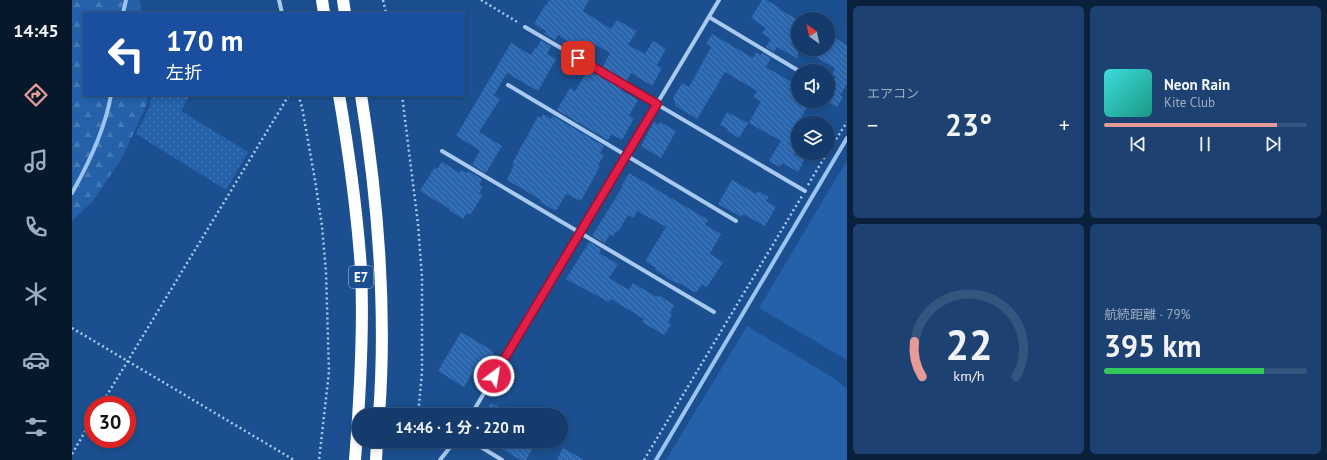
<!DOCTYPE html>
<html lang="ja">
<head>
<meta charset="utf-8">
<style>
  :root { --surface:#143b6b; --page:#1d4271; --text:#f1f3f6; --muted:#9dadc1; --line:#33557e; --accent:#e69b98 }
  body { margin:0; font-family:"PT Sans","Noto Sans JP",sans-serif; background:var(--page); color:var(--text); height:100vh; display:flex; flex-direction:column; font-size:15px; white-space:nowrap }
  * { box-sizing:border-box; margin:0 }
  p { font-size:13px; color:var(--muted) }
  .icon { flex:none; width:22px; height:22px; fill:none; stroke:currentColor; stroke-width:2; stroke-linecap:round; stroke-linejoin:round }
  .map { position:relative; flex:1; overflow:hidden }
  .panel { display:flex; flex-direction:column; gap:6px; padding:6px; background:#0b203b; width:480px }
  .panel>* { flex:none }
  .hud { position:absolute; left:12px; top:12px; width:380px; height:84px; border-radius:0px; box-shadow:0 2px 6px #0003,0 0 0 1px var(--line); background:#1a4fa0; color:#fff; overflow:hidden }
  .needle { width:26px; rotate:327deg }
  .tools { position:absolute; left:719px; top:12px; display:grid; gap:8px }
  .tools a { display:grid; place-items:center; width:44px; height:44px; border-radius:50%; background:var(--surface); box-shadow:0 2px 6px #0003,0 0 0 1px var(--line); font-size:20px }
  .speed { position:absolute; left:12px; top:396px; display:flex; gap:8px; font-size:20px; font-weight:700; text-align:center }
  .speed>* { display:grid; place-content:center; width:52px; height:52px; border-radius:50%; background:var(--surface); box-shadow:0 2px 6px #0003,0 0 0 1px var(--line); line-height:1 }
  .speed .limit { border:6px solid #d22; background:#fff; color:#111 }
  .pin { position:absolute; display:grid; place-items:center; width:34px; height:34px; color:#fff; margin:-17px; border-radius:8px; box-shadow:0 2px 6px #0006 }
  .me { position:absolute; width:44px; margin:-22px; rotate:31deg; stroke-linejoin:round; filter:drop-shadow(0 0 3px #0008) }
  .turn { display:flex; align-items:center; gap:14px; height:84px; padding:0 16px; font-size:18px }
  .turn .icon { width:52px; height:52px; stroke-width:2.5 }
  .turn b { display:block; font-size:28px; line-height:34px }
  .big { font-size:30px; font-weight:700; line-height:1.1 }
  .panel .widget { flex:1; display:flex; flex-direction:column; justify-content:center; gap:6px; min-width:0; padding:0 14px; border-radius:6px; background:var(--page) }
  .panel .dial { align-items:center; gap:0 }
  .dial svg { height:104px; overflow:visible; fill:none; stroke:var(--line); stroke-width:7; stroke-linecap:round; text-anchor:middle }
  .dial text { fill:var(--text); stroke:none }
  .song { display:flex; align-items:center; gap:12px }
  .cover { width:48px; height:48px; border-radius:6px; background:linear-gradient(135deg,hsl(180 70% 55%),hsl(170 70% 35%)) }
  .played { height:4px; border-radius:2px; background:linear-gradient(90deg,var(--accent) 85%,var(--line) 85%) }
  .keys { display:flex; justify-content:space-around; direction:ltr }
  .heat { display:flex; justify-content:space-between; align-items:center; font-size:22px; direction:ltr }
  .charge { height:6px; border-radius:3px; background:linear-gradient(90deg,#34c759 79%,var(--line) 0) }
  .panel .tiles { flex:1; display:grid; gap:6px; grid-template-columns:repeat(2,1fr) }
  .trip { position:absolute; left:280px; top:408px; width:216px; height:40px; border-radius:20px; background:var(--surface); box-shadow:0 2px 6px #0003,0 0 0 1px var(--line); font-weight:700; line-height:40px; text-align:center }
  main { display:flex; flex:1; min-height:0 }
  .tabs { display:flex; flex-direction:column; width:72px; justify-content:space-around; align-items:center; background:#08182b; color:var(--muted) }
  .tabs .icon { width:28px; height:28px }
  .tabs .selected { color:var(--accent) }
  .tabs b { font-size:18px; color:var(--text) }
  .map>svg:first-child { display:block }
  .grass { fill:url(#grass-dots) }
  .forest { fill:url(#forest-firs) }
  .pitch { fill:#2461a8 }
  .lines { fill:none; stroke-linecap:round; stroke-linejoin:round }
  .stream { stroke:#9cc4f0; stroke-width:4 }
  .building { fill:url(#building-back-hatch) }
  .path { stroke:#a9c9ee; stroke-width:2.5; stroke-dasharray:2 3; stroke-linecap:butt }
  .street { stroke:#a9c9ee; stroke-width:4 }
  .highway { stroke:#fff; stroke-width:12 }
  .route-casing { stroke:#92132f; stroke-width:10 }
  .route { stroke:#e11d48; stroke-width:7 }
  .labels { text-anchor:middle; stroke-width:4; stroke-linejoin:round; paint-order:stroke }
  .shield { fill:#1b4f8f; stroke:#bbcadd; stroke-width:1 }
  .shield-label { font-size:13px; font-weight:bold; fill:#fff }
</style>
</head>
<body>
<main>
<nav class="tabs">
<b>14:45</b>
<svg class="icon selected" aria-label="directions" viewBox="0 0 24 24"><path d="M12 3l9 9-9 9-9-9zM9 14v-3h6M13 9l2 2-2 2"/></svg>
<svg class="icon" aria-label="music" viewBox="0 0 24 24"><path d="M9 18V5l10-2v13"/><circle cx="6" cy="18" r="3"/><circle cx="16" cy="16" r="3"/></svg>
<svg class="icon" aria-label="phone" viewBox="0 0 24 24"><path d="M5 4h4l2 5-3 2q2 4 5 5l2-3 5 2v4C11 20 4 13 5 4z"/></svg>
<svg class="icon" aria-label="climate" viewBox="0 0 24 24"><path d="M12 3v18M4 7l16 10M4 17L20 7"/></svg>
<svg class="icon" aria-label="car" viewBox="0 0 24 24"><path d="M5 17H2v-5l4-1 3-4h7l3 4 3 1v5h-3M9 17h6M6 11h13"/><circle cx="7" cy="17" r="2"/><circle cx="17" cy="17" r="2"/></svg>
<svg class="icon" aria-label="filters" viewBox="0 0 24 24"><path d="M4 7h16M4 17h16"/><circle cx="9" cy="7" r="2"/><circle cx="15" cy="17" r="2"/></svg>
</nav>
<div class="map">
<svg width="775" height="460" viewBox="0 0 775 460">
  <defs>
    <pattern id="grass-dots" width="8" height="8" patternUnits="userSpaceOnUse"><rect width="8" height="8" fill="#2461a8"/><path d="M2 2h.1M6 6h.1" fill="none" stroke="#4579b5" stroke-width="1.8" stroke-linecap="round"/></pattern>
    <pattern id="forest-firs" width="22" height="20" patternUnits="userSpaceOnUse"><rect width="22" height="20" fill="#2461a8"/><path d="M5 1l3.5 6h-7zM16 11l3.5 6h-7z" fill="#4579b5"/></pattern>
    <pattern id="building-back-hatch" width="6" height="6" patternUnits="userSpaceOnUse"><rect width="6" height="6" fill="#2a66ad"/><path d="M-1 5l2 2M0 0l6 6M5-1l2 2" fill="none" stroke="#4a7db9"/></pattern>
  </defs>
  <rect width="100%" height="100%" fill="#1b4f8f"/>
  <path class="grass" d="M79,95H118L109,111L176,152L154,190L64,134L78,106Z"/>
  <path class="forest" d="M0,0H68L69,13H13V95H76L75,104L50,158L21,201L0,221Z"/>
  <g class="pitch">
    <path d="M775,160V360L687,308Z"/>
    <path d="M675,326L760,377L775,389V460H594Z"/>
  </g>
  <g class="lines">
    <g class="stream">
      <path d="M51,13L54,0"/>
      <path d="M0,193C17,163 33,129 39,95"/>
      <path d="M584,460L775,138"/>
    </g>
  </g>
  <g class="building">
    <path d="M477,0H517L511,11L539,29L545,20L565,31L556,45L573,54L581,41L594,49L585,65L590,68L580,86L559,73L554,82L530,68L538,53L519,42L518,43L514,41L511,45L508,43L505,47L486,35L483,40L472,34L474,31L462,24L473,5L474,6Z"/>
    <path d="M690,0H694L708,8L707,9L726,20V59L705,47L702,52L694,47L699,39L690,33L694,28L679,18Z"/>
    <path d="M640,34L681,58L684,52L689,55L690,53L699,58L694,67L726,86V101H739L719,134L726,138V148L722,154L732,160L726,172L710,163L708,167L697,161L709,141L677,123L689,101L681,97L685,91L653,72L625,119L604,106L601,98L610,83L617,87L639,47L634,44Z"/>
    <path d="M756,34L775,45V84L768,95L771,97L765,107L756,102V91L764,77L760,75L763,68L730,49H756Z"/>
    <path d="M469,40L479,46L475,54L484,59L466,91L435,73L422,95L428,99L407,132L430,146L414,173L400,165L408,150L384,136L439,43L459,55L464,47L465,48Z"/>
    <path d="M516,70L525,75L526,74L550,88L549,90L566,100L557,116L562,118L550,140L539,134L536,140L485,110L498,88L503,91Z"/>
    <path d="M655,112L676,123L667,138L655,131L656,129L648,125Z"/>
    <path d="M471,114L479,119L481,116L532,146L528,153L532,155L526,165L528,166L509,201L494,194L484,211L468,202L469,200L435,180L442,165L440,164L466,116L469,118Z"/>
    <path d="M582,122L586,125L588,122L604,131L589,158L569,146Z"/>
    <path d="M370,162L388,173L389,170L395,173L396,171L410,179L407,185L411,187L407,193L411,195L398,215L395,213L391,219L377,210L378,209L348,191L363,167L365,169Z"/>
    <path d="M557,173L636,220L633,225L649,234L638,254L651,262L635,287L630,284L624,293L607,283L606,284L595,278V277L583,270L584,268L573,261L594,227L565,211L562,218L556,215L546,232L544,231L541,236L538,234L533,243L520,236L551,186L550,185Z"/>
    <path d="M660,180L684,194L686,191L697,197L694,201L704,207L693,226L671,214L670,217L646,204Z"/>
    <path d="M517,242L529,249L527,253L546,264L537,278L557,290L561,283L585,297L587,295L602,305L598,313L600,315L596,322L599,324L592,335L570,322L572,319L539,299L537,302L494,279Z"/>
    <path d="M389,332L422,352L415,364L408,360L392,387L366,371Z"/>
    <path d="M419,403L440,415H412Z"/>
    <path d="M417,441H465L454,460H449Z"/>
    <path d="M491,448L512,460H485Z"/>
  </g>
  <g class="lines">
    <g class="path">
      <path d="M311,0L314,13"/>
      <path d="M409,0L447,23"/>
      <path d="M226,95L230,107L243,180L250,226L254,272L257,372L247,460"/>
      <path d="M330,95L346,224L350,277V372L346,415"/>
      <path d="M756,152L775,122"/>
      <path d="M736,185L755,153"/>
      <path d="M0,328L222,460"/>
      <path d="M29,405L217,95"/>
      <path d="M0,454L21,418"/>
      <path d="M572,460L730,196"/>
    </g>
    <g class="street">
      <path d="M207,0L210,13"/>
      <path d="M637,17L727,71"/>
      <path d="M453,27L733,191"/>
      <path d="M436,85L664,221"/>
      <path d="M370,151L642,312"/>
      <path d="M399,415L647,0"/>
      <path d="M399,441L430,460"/>
      <path d="M368,460L383,441"/>
    </g>
    <g class="highway">
      <path d="M250,0L252,13"/>
      <path d="M271,0L273,13"/>
      <path d="M267,95C277,153 285,211 289,269C292,333 288,397 283,460"/>
      <path d="M289,95C306,200 315,308 307,415"/>
      <path d="M304,460L305,441"/>
    </g>
  </g>
  <g class="lines">
    <defs>
      <path id="route" d="M422,376L585,104L506,58"/>
    </defs>
    <use href="#route" class="route-casing"/>
    <use href="#route" class="route"/>
  </g>
  <g class="labels">
    <rect class="shield" x="277" y="266" width="24" height="22" rx="3"/>
    <g class="shield-label">
      <text x="289" y="282">E7</text>
    </g>
  </g>
</svg>
<div class="tools">
<a><svg class="needle" viewBox="-14 -14 28 28"><path d="M0-13l5 13h-10z" fill="#e53935"/><path d="M0 13l5-13h-10z" fill="#9dadc1"/></svg></a>
<a><svg class="icon" aria-label="sound" viewBox="0 0 24 24"><path d="M4 9h4l5-4v14l-5-4H4zM17 9q2 3 0 6"/></svg></a>
<a><svg class="icon" aria-label="layers" viewBox="0 0 24 24"><path d="M12 4l9 5-9 5-9-5zM3 14l9 5 9-5"/></svg></a>
</div>
<div class="speed"><div class="limit">30</div></div>
<div class="pin" style="left:506px;top:58px;background:#d93025"><svg class="icon" aria-label="arrive" viewBox="0 0 24 24"><path d="M6 21V4h12l-3 4 3 4H6"/></svg></div>
<svg class="me" style="left:422px;top:376px" viewBox="-20 -20 40 40"><circle r="17" fill="#e11d48" stroke="#fff" stroke-width="3"/><path d="M0-11L8 9 0 5-8 9z" fill="#fff"/></svg>
<div class="trip">14:46 · 1 分 · 220 m</div>
<div class="hud">
<div class="turn"><svg class="icon" aria-label="left" viewBox="0 0 24 24"><path d="M17 20v-9H6M10 6l-5 5 5 5"/></svg><div><b>170 m</b>左折</div></div>
</div>
</div>
<section class="panel">
<div class="tiles">
<div class="widget"><p>エアコン</p>
<div class="heat"><a>−</a><b class="big">23°</b><a>+</a></div>
</div>
<div class="widget">
<div class="song"><i class="cover"></i><div><b>Neon Rain</b><p>Kite Club</p></div></div>
<div class="played"></div>
<div class="keys"><svg class="icon" aria-label="previous" viewBox="0 0 24 24"><path d="M18 5L8 12l10 7zM5 5v14"/></svg><svg class="icon" aria-label="pause" viewBox="0 0 24 24"><path d="M8 5v14M16 5v14"/></svg><svg class="icon" aria-label="next" viewBox="0 0 24 24"><path d="M6 5l10 7-10 7zM19 5v14"/></svg></div>
</div>
<div class="widget dial"><svg viewBox="0 0 100 80">
<path d="M14 69A42 42 0 1 1 86 69"/>
<path d="M14 69A42 42 0 0 1 8 42" stroke="#e69b98"/>
<text x="50" y="56" font-size="32" font-weight="700">22</text>
<text x="50" y="72" font-size="11">km/h</text>
</svg></div>
<div class="widget"><p>航続距離 · 79%</p><b class="big">395 km</b><div class="charge"></div></div>
</div>
</section>
</main>
</body>
</html>
